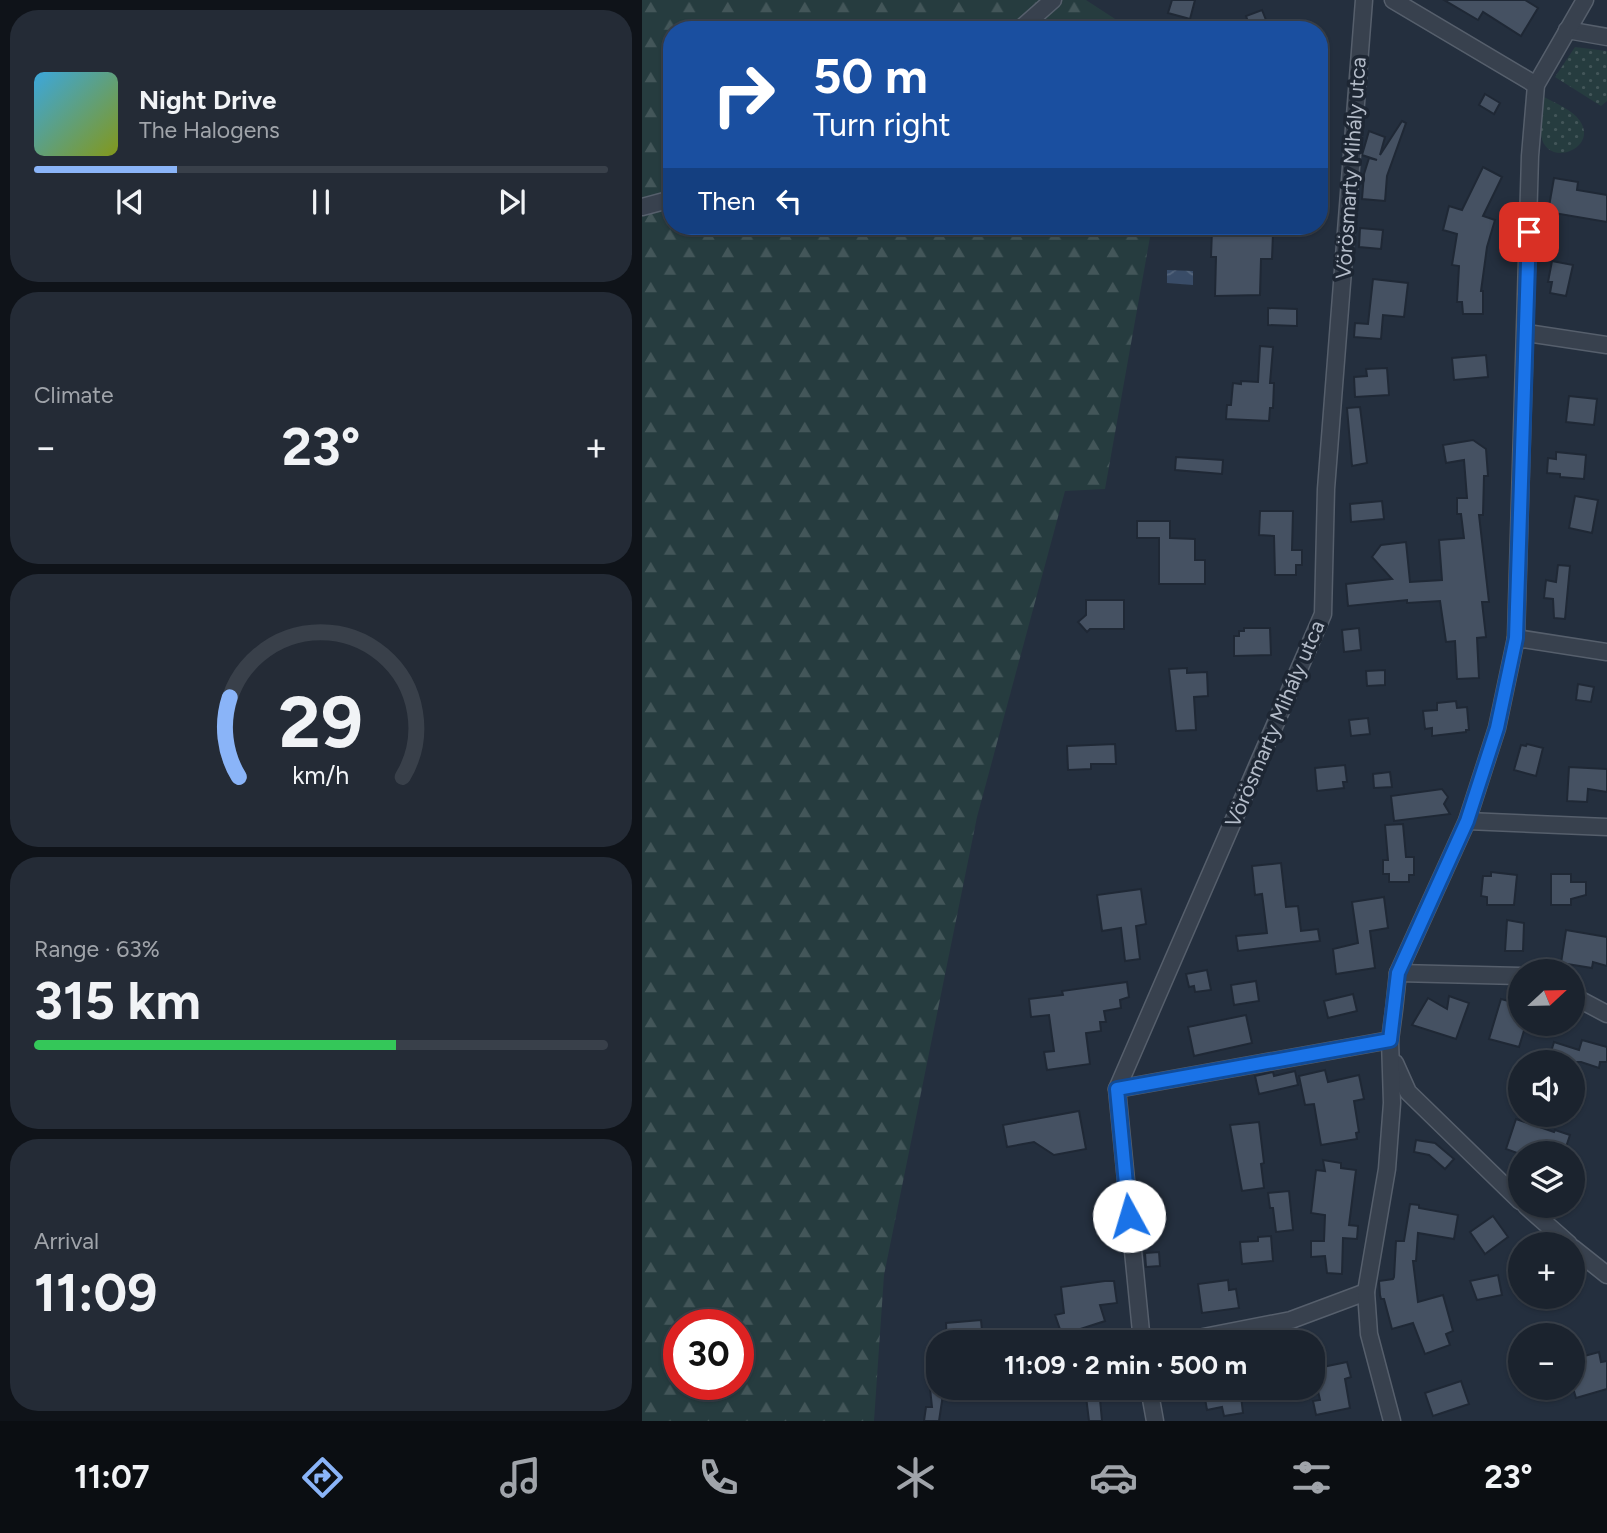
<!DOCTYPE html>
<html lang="en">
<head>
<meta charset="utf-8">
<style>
  :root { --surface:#1b232e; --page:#242b36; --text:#f1f3f6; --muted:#a0a4aa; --line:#39404a; --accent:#8ab4f8 }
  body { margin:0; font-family:Figtree,sans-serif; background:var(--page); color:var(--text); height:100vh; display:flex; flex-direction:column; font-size:26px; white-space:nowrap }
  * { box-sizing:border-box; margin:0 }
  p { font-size:23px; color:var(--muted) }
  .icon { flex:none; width:38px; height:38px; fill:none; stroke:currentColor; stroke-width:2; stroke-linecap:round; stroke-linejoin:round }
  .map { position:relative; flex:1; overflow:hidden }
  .drawer { display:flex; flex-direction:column; gap:10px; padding:10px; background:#0f1319; width:642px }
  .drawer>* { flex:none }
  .top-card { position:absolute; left:21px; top:21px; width:665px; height:214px; border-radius:28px; box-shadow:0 2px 5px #0004,0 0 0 2px var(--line); background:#1a4fa0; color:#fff; overflow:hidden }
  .needle { width:46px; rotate:68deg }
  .tools { position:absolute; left:866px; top:959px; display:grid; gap:14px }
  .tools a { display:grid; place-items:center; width:77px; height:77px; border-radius:50%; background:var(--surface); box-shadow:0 2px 5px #0004,0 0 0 2px var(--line); font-size:35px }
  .speed { position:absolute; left:21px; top:1309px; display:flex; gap:14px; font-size:35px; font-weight:700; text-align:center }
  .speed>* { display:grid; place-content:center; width:91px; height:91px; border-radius:50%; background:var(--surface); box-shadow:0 2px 5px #0004,0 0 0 2px var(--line); line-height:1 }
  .speed .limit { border:10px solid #d22; background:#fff; color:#111 }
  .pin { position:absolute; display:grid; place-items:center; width:60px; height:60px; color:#fff; margin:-30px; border-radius:14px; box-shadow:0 4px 10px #0006 }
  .me { position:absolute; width:77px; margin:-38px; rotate:354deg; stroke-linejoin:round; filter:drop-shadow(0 0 5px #0008) }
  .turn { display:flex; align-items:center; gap:24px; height:147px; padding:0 35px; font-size:32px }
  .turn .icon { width:91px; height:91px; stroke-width:2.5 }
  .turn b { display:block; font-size:49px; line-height:60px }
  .then { display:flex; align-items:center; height:66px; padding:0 35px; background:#0003; gap:14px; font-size:26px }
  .big { font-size:52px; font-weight:700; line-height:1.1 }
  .drawer .widget { flex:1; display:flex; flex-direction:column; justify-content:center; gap:10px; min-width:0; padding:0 24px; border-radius:28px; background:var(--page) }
  .drawer .dial { align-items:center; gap:0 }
  .dial svg { height:182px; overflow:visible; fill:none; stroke:var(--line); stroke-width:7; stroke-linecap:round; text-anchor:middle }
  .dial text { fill:var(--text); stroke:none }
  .song { display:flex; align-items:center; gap:21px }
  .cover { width:84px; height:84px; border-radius:10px; background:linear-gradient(135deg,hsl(200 70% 55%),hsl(70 70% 35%)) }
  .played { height:7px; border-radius:4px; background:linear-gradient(90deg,var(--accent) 25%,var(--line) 25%) }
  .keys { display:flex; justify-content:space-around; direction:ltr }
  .heat { display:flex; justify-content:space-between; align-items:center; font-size:38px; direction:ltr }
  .charge { height:10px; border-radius:5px; background:linear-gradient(90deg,#34c759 63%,var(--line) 0) }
  .trip { position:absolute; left:284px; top:1330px; width:399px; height:70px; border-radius:28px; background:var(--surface); box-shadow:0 2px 5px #0004,0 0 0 2px var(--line); font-weight:700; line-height:70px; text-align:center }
  .dock { display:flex; height:112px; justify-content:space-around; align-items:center; background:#0b0e12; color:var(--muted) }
  .dock .icon { width:49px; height:49px }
  .dock .active { color:var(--accent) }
  .dock b { font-size:32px; color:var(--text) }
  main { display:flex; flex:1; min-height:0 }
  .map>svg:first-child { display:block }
  .forest { fill:url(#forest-firs); fill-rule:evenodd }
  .park { fill:url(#park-dots) }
  .water { fill:url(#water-waves) }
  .building { fill:#455162; stroke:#1f2835; stroke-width:2 }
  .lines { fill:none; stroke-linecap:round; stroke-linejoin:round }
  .minor-casing { stroke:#565f6c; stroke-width:19 }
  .minor { stroke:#38414e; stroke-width:16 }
  .route-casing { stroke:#114b97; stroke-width:18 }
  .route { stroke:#1a73e8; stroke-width:12 }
  .labels { text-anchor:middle; stroke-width:7; stroke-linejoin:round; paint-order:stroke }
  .street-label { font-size:21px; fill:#b4bcc9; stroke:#1d2633 }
</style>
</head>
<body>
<main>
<section class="drawer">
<div class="widget">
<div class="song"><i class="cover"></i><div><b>Night Drive</b><p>The Halogens</p></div></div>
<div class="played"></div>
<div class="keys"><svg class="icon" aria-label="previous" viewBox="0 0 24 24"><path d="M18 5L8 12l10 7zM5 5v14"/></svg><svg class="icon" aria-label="pause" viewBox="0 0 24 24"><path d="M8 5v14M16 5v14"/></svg><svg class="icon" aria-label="next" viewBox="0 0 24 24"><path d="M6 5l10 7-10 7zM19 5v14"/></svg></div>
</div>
<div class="widget"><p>Climate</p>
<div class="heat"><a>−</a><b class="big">23°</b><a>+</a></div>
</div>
<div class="widget dial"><svg viewBox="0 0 100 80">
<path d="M14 69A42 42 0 1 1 86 69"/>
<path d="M14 69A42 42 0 0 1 10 34" stroke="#8ab4f8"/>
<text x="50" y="56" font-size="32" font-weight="700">29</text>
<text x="50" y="72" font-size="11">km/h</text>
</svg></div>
<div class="widget"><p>Range · 63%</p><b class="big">315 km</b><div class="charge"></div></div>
<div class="widget"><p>Arrival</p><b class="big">11:09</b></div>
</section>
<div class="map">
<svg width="965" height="1421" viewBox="0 0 965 1421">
  <defs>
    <pattern id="forest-firs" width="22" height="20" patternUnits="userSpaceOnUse" patternTransform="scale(1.75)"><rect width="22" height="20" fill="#263c3f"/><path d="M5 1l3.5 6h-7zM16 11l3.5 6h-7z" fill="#435659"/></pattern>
    <pattern id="park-dots" width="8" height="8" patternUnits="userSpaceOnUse" patternTransform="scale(1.75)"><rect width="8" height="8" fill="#263c3f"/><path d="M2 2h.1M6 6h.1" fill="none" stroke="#435659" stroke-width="1.8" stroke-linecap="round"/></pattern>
    <pattern id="water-waves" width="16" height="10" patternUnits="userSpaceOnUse" patternTransform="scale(1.75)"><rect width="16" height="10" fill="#394c67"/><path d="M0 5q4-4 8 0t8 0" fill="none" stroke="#53647b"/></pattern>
  </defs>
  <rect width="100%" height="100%" fill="#242f3e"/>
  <path class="forest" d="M0,0H444L490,30H30V226H510L463,489L423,491L335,817L242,1275L232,1421H0ZM37,1325H96V1384H37Z"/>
  <g class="park">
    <path d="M933,47L965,51V101L959,106L913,77Z"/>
    <path d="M902,97C913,103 931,110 938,121C957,149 904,169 899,135C897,123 901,109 902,97Z"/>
  </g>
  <path class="water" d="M525,270L551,271V285L525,283Z"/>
  <g class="building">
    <path d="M530,0H553L548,19L526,13Z"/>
    <path d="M802,0H883L896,8L879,36L841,12L836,20Z"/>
    <path d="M620,10L628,30H609L604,16Z"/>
    <path d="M843,94L858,103L852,114L837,105Z"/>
    <path d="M760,121L764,123L745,176L743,201L720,199L722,174L727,158L735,160L720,155L727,131L743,137L738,155Z"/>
    <path d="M841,167L860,177L841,216L853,220L845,247L839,291H841V314H821L820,302H815L817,266L810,265L815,234L801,230L807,206L820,210Z"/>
    <path d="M912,178L936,182L935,190L965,195V222L906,212Z"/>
    <path d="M577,228L619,230V233H631L630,259H619L618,295L573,296L574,257H569L570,230L577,231Z"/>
    <path d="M718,228L741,230L739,249L717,247Z"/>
    <path d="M910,261L931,265L924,296L908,293L910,282H906Z"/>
    <path d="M731,279L766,283L762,317L741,315L739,339L712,337L713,323L726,324Z"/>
    <path d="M626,308L655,309V326L626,325Z"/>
    <path d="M618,346L631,347L628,383H632L631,408H628L627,421L584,419L585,405H589L591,383L599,384V381L616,382Z"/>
    <path d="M844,355L846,377L812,380L810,358Z"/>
    <path d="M745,368L747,395L713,397L712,377L725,376L724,369Z"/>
    <path d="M927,396L955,399L952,425L924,422Z"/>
    <path d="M718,407L725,463L710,466L705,408Z"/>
    <path d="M831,440L844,449L846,476H842L841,515H837L847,602H840L844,637L835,638L837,678L815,679L813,641L804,642L798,601L765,603V600L706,606L704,584L750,579L730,557L739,545L764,542L768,582L800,580L797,540L822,538L819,514H815V498H825L822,460L804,463L801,445Z"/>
    <path d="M914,452L944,455L942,479L918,477V474L905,473L906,458L914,459Z"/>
    <path d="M534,457L581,460L580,474L533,470Z"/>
    <path d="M933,496L956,500L950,533L927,528Z"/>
    <path d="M740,501L742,519L709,522L708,504Z"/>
    <path d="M618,511H651L650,550H660V565H654V575H633L632,536L617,535Z"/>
    <path d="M495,521H528V538L553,539V560H563V584H517V538H495Z"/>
    <path d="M916,565L928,566L923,619L912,618L911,599L902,598L904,580L914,582Z"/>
    <path d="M444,600H482V629H448L445,632L436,622L444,615Z"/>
    <path d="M602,628H628L629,655L592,656V636H597V631H602Z"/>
    <path d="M717,628L719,650L702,652L700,630Z"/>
    <path d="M545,668V673L565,672L566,696L552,697L554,730L534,731L527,669Z"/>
    <path d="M743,670V685L725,686L724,671Z"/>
    <path d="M936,684L952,687L949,702L934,700Z"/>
    <path d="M814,701L815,708L825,707L827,730H824V732L790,736V728L783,729L781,711L795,710V703Z"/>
    <path d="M726,718L728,734L709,736L707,720Z"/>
    <path d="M473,744L474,764H449V769L426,770L425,746Z"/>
    <path d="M885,744L901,748L894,776L872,770L879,745L884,746Z"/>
    <path d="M703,765L705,782H701L702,788L675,791L673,768Z"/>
    <path d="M927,767L965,769V792L946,789L945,802L925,801Z"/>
    <path d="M748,772L750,787L732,788L731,774Z"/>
    <path d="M800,789L806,797L802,804L808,814L752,821L749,796Z"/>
    <path d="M761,824L764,857H772V875H767V882H747V874H741V860H746L743,825Z"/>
    <path d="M639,863L644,907L656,906L659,931L676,929L678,941L596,951L594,936L625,933L620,894L613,895L610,866Z"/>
    <path d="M849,872L875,875L872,905H845V897L839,896L841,876H849Z"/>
    <path d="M909,874H929V882H944V895L929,899V905H909Z"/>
    <path d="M499,889L504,924L494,926L498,959L483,961L479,928L460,931L455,895Z"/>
    <path d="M742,897L746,928L728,931L733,968L694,974L691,949L716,943L710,902Z"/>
    <path d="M865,920L882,923L881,951H863Z"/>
    <path d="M924,930L965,937V966L951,962L950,968L919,963Z"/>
    <path d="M565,970L569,990L553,992L552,986L547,987L544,974Z"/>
    <path d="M614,981L617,1001L592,1005L589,985Z"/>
    <path d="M485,982L487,997L478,1000L479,1008L462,1011L464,1022H458L459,1031L444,1033L448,1064L405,1070L402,1052L412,1051L407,1015L389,1017L387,999L421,995L420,991Z"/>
    <path d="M711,994L715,1011L686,1018L682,1001Z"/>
    <path d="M807,996L827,1003L814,1039L770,1025L786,998L805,1009Z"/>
    <path d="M859,999L878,1004V1024H884L877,1047L847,1039Z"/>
    <path d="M604,1015L610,1043L552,1056L546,1027Z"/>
    <path d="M940,1040L965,1047V1062H958L957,1068L939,1062H906L912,1042L937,1050Z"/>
    <path d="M683,1070L686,1082L717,1075L722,1099L712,1101L717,1132L714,1133L715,1139L679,1145L672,1104L663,1105L657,1076Z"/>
    <path d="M653,1071L656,1085L617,1094L613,1076L631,1072L632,1076Z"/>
    <path d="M437,1111L444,1149L412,1155L392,1142L365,1147L361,1125Z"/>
    <path d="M874,1119L912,1132L913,1130L928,1135L922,1153L898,1147L896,1153H875L864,1149Z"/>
    <path d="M617,1122L622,1163L619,1164L622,1188L600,1191L588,1125Z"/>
    <path d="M774,1140L793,1143L812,1159L803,1169L787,1155L772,1152Z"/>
    <path d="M681,1160L699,1163V1168L714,1170L707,1225L716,1226L715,1239L701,1238L700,1274L685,1273L683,1256L669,1257V1241H682L683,1215L669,1213L674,1170L683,1171Z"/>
    <path d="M647,1191L651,1230L634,1232L631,1208H628L626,1193Z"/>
    <path d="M768,1204L777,1205V1208L816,1215L812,1239L776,1233L774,1261H771L776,1302L801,1295L811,1331L804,1334L808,1345L783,1354L771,1323L750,1329L742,1299H739L738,1295L737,1281L751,1279L752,1277L754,1241H762Z"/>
    <path d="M851,1216L866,1237L843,1254L828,1232Z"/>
    <path d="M629,1236L631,1261L600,1264L598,1242L616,1241V1237Z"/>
    <path d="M517,1252L518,1266L504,1267L503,1253Z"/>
    <path d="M856,1275L860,1295L835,1300L828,1281Z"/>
    <path d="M586,1280L587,1290L594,1289L597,1308L560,1313L556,1284Z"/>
    <path d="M463,1281H472L475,1303L458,1305L463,1321L420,1335L413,1315L422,1313L419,1287Z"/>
    <path d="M339,1320L341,1342H305L304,1323Z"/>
    <path d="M957,1352L959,1362L965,1361V1389L934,1398L931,1388V1359Z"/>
    <path d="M705,1362L709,1377L703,1379L708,1408L674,1415L671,1401L678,1400L671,1369Z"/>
    <path d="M819,1381L827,1404L791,1416L783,1393Z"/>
    <path d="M288,1388H302L297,1421H282L284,1407H290Z"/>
    <path d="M443,1388H457L460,1421H447Z"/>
    <path d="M591,1388H598L601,1413L582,1416L580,1407L565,1410L562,1393Z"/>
  </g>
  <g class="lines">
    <defs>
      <g id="minor">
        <path d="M751,0L894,85"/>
        <path d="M377,30L411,0"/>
        <path d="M925,30L965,37"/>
        <path d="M0,207L30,199"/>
        <path d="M885,333L965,345"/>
        <path d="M874,638L965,652"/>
        <path d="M825,821L965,827"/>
        <path d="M756,973L878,976"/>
        <path d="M931,996L965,1014"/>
        <path d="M753,1063L766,1092L878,1201"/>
        <path d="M475,1089L748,1040"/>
        <path d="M884,1206L927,1244"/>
        <path d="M931,1248L965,1275"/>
        <path d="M500,1342L475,1089L681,614L684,489L722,0"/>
        <path d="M536,1342L649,1320L724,1292"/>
        <path d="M507,1388L513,1421"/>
        <path d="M750,1421L727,1334L724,1292L745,1169L750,1103L748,1040L752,1010L756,973L825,821L855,728L874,638L888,156L894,85L943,0"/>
      </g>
    </defs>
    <use href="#minor" class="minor-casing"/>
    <use href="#minor" class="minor"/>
  </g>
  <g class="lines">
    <defs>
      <path id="route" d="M487,1216L475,1089L748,1040L756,973L825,821L855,728L874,638L887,232"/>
    </defs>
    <use href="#route" class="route-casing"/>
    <use href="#route" class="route"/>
  </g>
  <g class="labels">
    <g class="street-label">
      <text transform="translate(709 168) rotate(-86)" y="7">Vörösmarty Mihály utca</text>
      <text transform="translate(633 724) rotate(-67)" y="7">Vörösmarty Mihály utca</text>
    </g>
  </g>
</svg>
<div class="tools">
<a><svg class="needle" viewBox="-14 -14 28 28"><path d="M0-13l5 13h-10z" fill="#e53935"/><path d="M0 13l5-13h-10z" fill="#a0a4aa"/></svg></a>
<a><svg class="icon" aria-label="sound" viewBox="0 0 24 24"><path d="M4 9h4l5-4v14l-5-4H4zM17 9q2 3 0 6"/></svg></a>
<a><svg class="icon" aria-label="layers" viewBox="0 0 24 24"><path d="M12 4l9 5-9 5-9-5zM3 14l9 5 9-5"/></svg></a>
<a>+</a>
<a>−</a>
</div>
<div class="speed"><div class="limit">30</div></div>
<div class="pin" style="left:887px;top:232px;background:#d93025"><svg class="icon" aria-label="arrive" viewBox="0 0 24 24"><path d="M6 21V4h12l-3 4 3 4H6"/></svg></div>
<svg class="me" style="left:487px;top:1216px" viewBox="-20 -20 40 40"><circle r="19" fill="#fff"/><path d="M0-13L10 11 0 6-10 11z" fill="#1a73e8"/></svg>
<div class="trip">11:09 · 2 min · 500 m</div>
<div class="top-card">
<div class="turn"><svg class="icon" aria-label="right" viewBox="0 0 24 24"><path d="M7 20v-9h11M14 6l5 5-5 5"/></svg><div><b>50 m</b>Turn right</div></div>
<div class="then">Then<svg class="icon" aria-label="left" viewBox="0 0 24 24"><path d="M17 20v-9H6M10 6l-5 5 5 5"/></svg></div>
</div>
</div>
</main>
<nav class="dock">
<b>11:07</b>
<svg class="icon active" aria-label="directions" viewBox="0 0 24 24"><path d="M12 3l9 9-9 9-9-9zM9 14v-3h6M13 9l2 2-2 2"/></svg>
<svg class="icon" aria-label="music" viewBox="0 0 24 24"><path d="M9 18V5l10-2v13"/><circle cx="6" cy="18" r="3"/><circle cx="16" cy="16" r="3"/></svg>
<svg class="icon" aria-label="phone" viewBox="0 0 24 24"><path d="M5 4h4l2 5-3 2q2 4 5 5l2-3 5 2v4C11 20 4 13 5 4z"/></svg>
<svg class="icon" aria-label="climate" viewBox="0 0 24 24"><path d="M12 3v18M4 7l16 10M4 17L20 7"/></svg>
<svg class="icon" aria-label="car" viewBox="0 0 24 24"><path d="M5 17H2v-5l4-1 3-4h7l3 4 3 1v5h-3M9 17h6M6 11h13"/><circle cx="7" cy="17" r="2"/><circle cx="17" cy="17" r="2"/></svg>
<svg class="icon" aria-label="filters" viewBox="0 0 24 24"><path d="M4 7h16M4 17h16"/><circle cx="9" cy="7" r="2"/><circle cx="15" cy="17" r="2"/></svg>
<b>23°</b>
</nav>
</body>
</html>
